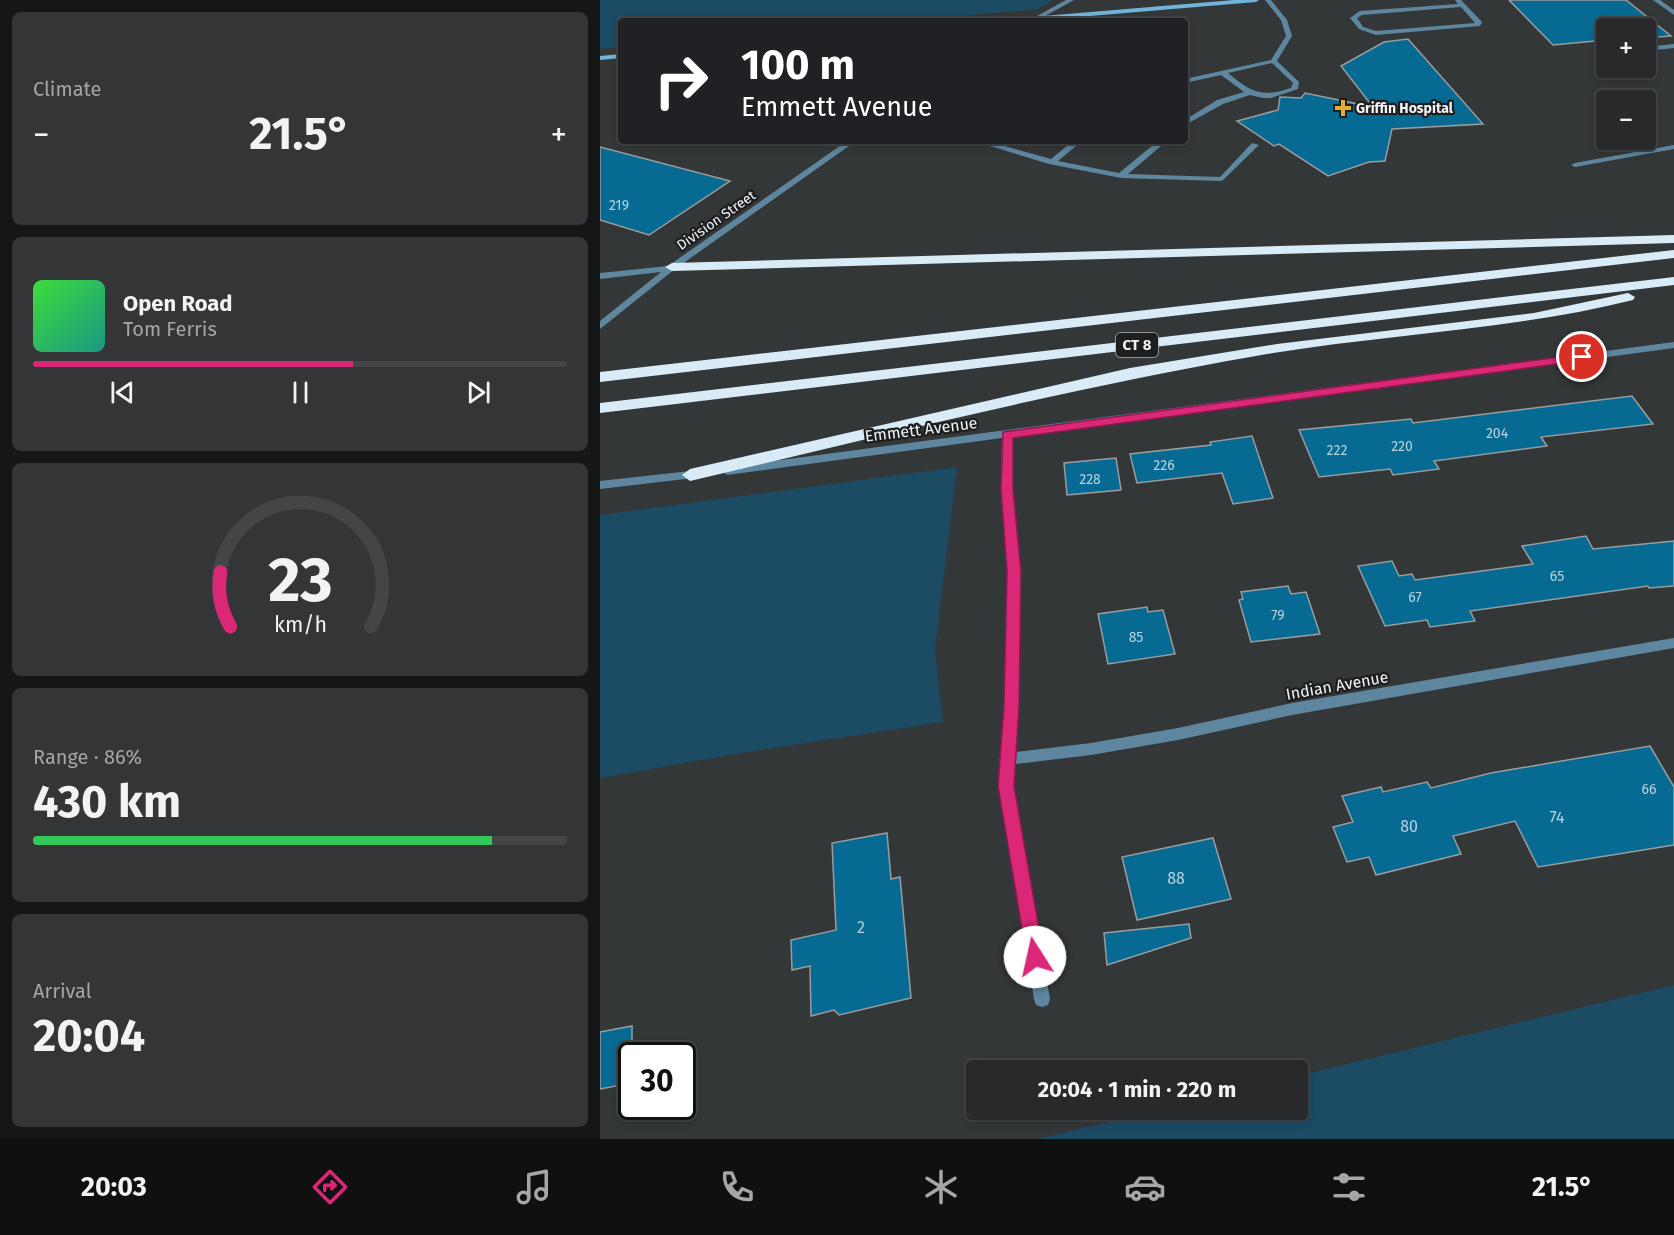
<!DOCTYPE html>
<html lang="en">
<head>
<meta charset="utf-8">
<style>
  :root { --surface:#27292a; --page:#333536; --text:#f1f3f6; --muted:#a4a6a8; --line:#434547; --accent:#db2777 }
  body { margin:0; font-family:"Fira Sans",sans-serif; background:var(--page); color:var(--text); height:100vh; display:flex; flex-direction:column; font-size:22px; white-space:nowrap }
  * { box-sizing:border-box; margin:0 }
  p { font-size:20px; color:var(--muted) }
  .icon { flex:none; width:33px; height:33px; fill:none; stroke:currentColor; stroke-width:2; stroke-linecap:round; stroke-linejoin:round }
  .map { position:relative; flex:1; overflow:hidden }
  .drawer { display:flex; flex-direction:column; gap:12px; padding:12px; background:#151717; width:600px }
  .drawer>* { flex:none }
  .banner { position:absolute; left:18px; top:18px; width:570px; height:126px; border-radius:6px; box-shadow:0 3px 9px #0003,0 0 0 2px var(--line); background:#202124; color:#fff; overflow:hidden }
  .buttons { position:absolute; left:996px; top:18px; display:grid; gap:12px }
  .buttons a { display:grid; place-items:center; width:60px; height:60px; border-radius:6px; background:var(--surface); box-shadow:0 3px 9px #0003,0 0 0 2px var(--line); font-size:30px }
  .speed { position:absolute; left:18px; top:1042px; display:flex; gap:12px; font-size:30px; font-weight:700; text-align:center }
  .speed>* { display:grid; place-content:center; width:78px; height:78px; border-radius:50%; background:var(--surface); box-shadow:0 3px 9px #0003,0 0 0 2px var(--line); line-height:1 }
  .speed .limit { border:3px solid #111; border-radius:9px; background:#fff; color:#111 }
  .pin { position:absolute; display:grid; place-items:center; width:51px; height:51px; color:#fff; margin:-26px; border:3px solid #fff; border-radius:50%; box-shadow:0 2px 6px #0007 }
  .me { position:absolute; width:66px; margin:-33px; rotate:350deg; stroke-linejoin:round; filter:drop-shadow(0 0 4px #0008) }
  .turn { display:flex; align-items:center; gap:21px; height:126px; padding:0 24px; font-size:27px }
  .turn .icon { width:78px; height:78px; stroke-width:2.5 }
  .turn b { display:block; font-size:42px; line-height:51px }
  .big { font-size:45px; font-weight:700; line-height:1.1 }
  .drawer .tile { flex:1; display:flex; flex-direction:column; justify-content:center; gap:9px; min-width:0; padding:0 21px; border-radius:9px; background:var(--page) }
  .drawer .dial { align-items:center; gap:0 }
  .dial svg { height:156px; overflow:visible; fill:none; stroke:var(--line); stroke-width:7; stroke-linecap:round; text-anchor:middle }
  .dial text { fill:var(--text); stroke:none }
  .song { display:flex; align-items:center; gap:18px }
  .cover { width:72px; height:72px; border-radius:9px; background:linear-gradient(135deg,hsl(120 70% 55%),hsl(170 70% 35%)) }
  .played { height:6px; border-radius:3px; background:linear-gradient(90deg,var(--accent) 60%,var(--line) 60%) }
  .keys { display:flex; justify-content:space-around; direction:ltr }
  .heat { display:flex; justify-content:space-between; align-items:center; font-size:33px; direction:ltr }
  .charge { height:9px; border-radius:4px; background:linear-gradient(90deg,#34c759 86%,var(--line) 0) }
  .trip { position:absolute; left:366px; top:1060px; width:342px; height:60px; border-radius:6px; background:var(--surface); box-shadow:0 3px 9px #0003,0 0 0 2px var(--line); font-weight:700; line-height:60px; text-align:center }
  .menu { display:flex; height:96px; justify-content:space-around; align-items:center; background:#101011; color:var(--muted) }
  .menu .icon { width:42px; height:42px }
  .menu .selected { color:var(--accent) }
  .menu b { font-size:27px; color:var(--text) }
  main { display:flex; flex:1; min-height:0 }
  .map>svg:first-child { display:block }
  .green { fill:#1c4b64 }
  .building { fill:#066a93; stroke:#9a9d9e; stroke-width:1.5 }
  .lines { fill:none; stroke-linecap:round; stroke-linejoin:round }
  .service { fill:#5e879f; fill-rule:evenodd }
  .minor { fill:#5e879f; fill-rule:evenodd }
  .tertiary { fill:#5e879f; fill-rule:evenodd }
  .secondary { fill:#71b4da; fill-rule:evenodd }
  .motorway { fill:#d8ebf7; fill-rule:evenodd }
  .route { fill:#db2777; stroke:#8e194d; stroke-width:1.5 }
  .poi-dot { fill:#e2af34; stroke:#1d1e1f; stroke-width:2 }
  .labels { text-anchor:middle; stroke-width:4.5; stroke-linejoin:round; paint-order:stroke }
  .far-poi-label { font-size:14px; font-weight:bold; fill:#f2f3f5; stroke:#1d1e1f; text-anchor:start }
  .number-label { font-size:14px; fill:#b7d1dc }
  .far-street-label { font-size:14px; fill:#f2f3f5; stroke:#1d1e1f }
  .shield { fill:#1d1e1f; stroke:#b2b3b5; stroke-width:1.5 }
  .shield-label { font-size:15px; font-weight:bold; fill:#f2f3f5 }
  .street-label { font-size:16px; fill:#f2f3f5; stroke:#1d1e1f }
  .near-number-label { font-size:16px; fill:#b7d1dc }
</style>
</head>
<body>
<main>
<section class="drawer">
<div class="tile"><p>Climate</p>
<div class="heat"><a>−</a><b class="big">21.5°</b><a>+</a></div>
</div>
<div class="tile">
<div class="song"><i class="cover"></i><div><b>Open Road</b><p>Tom Ferris</p></div></div>
<div class="played"></div>
<div class="keys"><svg class="icon" aria-label="previous" viewBox="0 0 24 24"><path d="M18 5L8 12l10 7zM5 5v14"/></svg><svg class="icon" aria-label="pause" viewBox="0 0 24 24"><path d="M8 5v14M16 5v14"/></svg><svg class="icon" aria-label="next" viewBox="0 0 24 24"><path d="M6 5l10 7-10 7zM19 5v14"/></svg></div>
</div>
<div class="tile dial"><svg viewBox="0 0 100 80">
<path d="M14 69A42 42 0 1 1 86 69"/>
<path d="M14 69A42 42 0 0 1 9 41" stroke="#db2777"/>
<text x="50" y="56" font-size="32" font-weight="700">23</text>
<text x="50" y="72" font-size="11">km/h</text>
</svg></div>
<div class="tile"><p>Range · 86%</p><b class="big">430 km</b><div class="charge"></div></div>
<div class="tile"><p>Arrival</p><b class="big">20:04</b></div>
</section>
<div class="map">
<svg width="1074" height="1139" viewBox="0 0 1074 1139">
  <rect width="100%" height="100%" fill="#343738"/>
  <g class="green">
    <path d="M0,0H453L438,9L304,21H21V47L0,49Z"/>
    <path d="M357,467L335,649L343,722L141,753L0,778V515Z"/>
    <path d="M1074,985V1139H438L558,1110H698V1076Z"/>
  </g>
  <g class="building">
    <path d="M909,0H1026L1071,36L1046,38V28H1006V40L953,45Z"/>
    <path d="M808,39L883,124L792,129L785,161L769,162L728,176L679,144L674,146L637,121L678,110L680,97L701,98L705,93L773,107L741,66L784,42Z"/>
    <path d="M0,147L130,181L49,235L0,220Z"/>
    <path d="M1032,396L1053,424L941,437L947,446L834,461L839,469L793,475L790,469L719,477L699,430L811,419L813,423Z"/>
    <path d="M652,436L673,498L633,504L622,473L537,483L530,454L611,445L610,442Z"/>
    <path d="M516,458L521,490L467,495L464,463Z"/>
    <path d="M986,536L993,549L1074,541V586L1049,588L1048,586L870,611L875,621L830,627L827,620L785,626L758,566L792,561L799,576L812,574L815,580L852,575L933,564L922,546Z"/>
    <path d="M688,586L691,594L706,592L720,634L651,642L639,600L643,599L641,592Z"/>
    <path d="M547,607L548,612L563,610L575,654L508,664L498,614Z"/>
    <path d="M1050,746L1074,787V845L938,867L915,821L853,836L861,854L776,875L769,857L747,862L733,827L753,822L742,796L781,787L783,792L827,782L831,788L891,773Z"/>
    <path d="M287,833L291,879L300,877L311,998L239,1015L234,1010L211,1016L210,966L192,970L191,940L236,930L232,843Z"/>
    <path d="M613,838L631,899L537,920L522,857Z"/>
    <path d="M589,924L591,938L507,965L504,933Z"/>
    <path d="M32,1026V1083L0,1089V1032Z"/>
  </g>
  <g class="lines">
    <g class="service">
      <path d="M665,0H671L687,20L692,36L677,61L699,82L698,89L671,98H663L650,95L623,104L585,125V120L617,100L644,92L621,75L585,83V79L671,60L686,36L681,20ZM672,63L693,83L691,88C661,98 651,92 628,73Z"/>
      <path d="M855,0H861L882,22L880,26L776,35L759,29L750,18L760,11L858,4ZM861,7L875,23L776,31L763,27L757,18L762,15Z"/>
      <path d="M1053,0H1060L1074,10V15Z"/>
      <path d="M1074,44V48L1046,51V47Z"/>
      <path d="M374,141H386L451,159L473,141H482L458,161L519,173L558,141H567L528,174L620,177L652,143L659,145L622,181L521,178L449,164Z"/>
    </g>
    <g class="minor">
      <path d="M1074,145V149L975,167L971,165L975,163Z"/>
      <path d="M1074,342V348L412,437L413,489L420,572L419,706L416,752L491,743L578,728L692,703L1074,638V648L692,715L578,740L491,755L415,764L413,786L450,999L448,1005L442,1007L436,1005L434,999L399,786L401,763L399,759L401,755L405,706L408,572L401,489L402,438L127,475L122,471L127,467Z"/>
    </g>
    <g class="tertiary">
      <path d="M466,0H474L436,21H428Z"/>
      <path d="M247,141H256L75,269L0,329V321L61,272L0,279V273L68,266Z"/>
      <path d="M90,471L94,472L96,475L94,478L0,489V481Z"/>
    </g>
    <g class="secondary">
      <path d="M634,0H659L656,2L430,21H405L408,19Z"/>
      <path d="M21,54V58L0,60V56Z"/>
    </g>
    <g class="motorway">
      <path d="M1074,235V243L72,271L65,267L72,263Z"/>
      <path d="M1074,250V258L0,382V372Z"/>
      <path d="M1074,277V285L0,413V403Z"/>
      <path d="M1028,293L1035,297L1033,300C909,331 781,334 656,356C465,389 278,437 90,481L82,475L90,469L530,368L677,344L934,313Z"/>
    </g>
  </g>
  <path class="route" d="M982,354L986,355V360L413,438V489L421,572L419,706L414,786L444,957L441,964L435,966L428,964L398,786L404,706L407,572L401,489L403,432Z"/>
  <path class="poi-dot" d="M740 99h6v6h6v6h-6v6h-6v-6h-6v-6h6z"/>
  <g class="labels">
    <g class="far-poi-label">
      <text x="756" y="113">Griffin Hospital</text>
    </g>
    <g class="number-label">
      <text x="19" y="210">219</text>
      <text x="897" y="438">204</text>
      <text x="802" y="451">220</text>
      <text x="737" y="455">222</text>
      <text x="564" y="470">226</text>
      <text x="490" y="484">228</text>
      <text x="957" y="581">65</text>
      <text x="815" y="602">67</text>
      <text x="678" y="620">79</text>
      <text x="536" y="642">85</text>
      <text x="1049" y="794">66</text>
    </g>
    <g class="far-street-label">
      <text transform="translate(116 220) rotate(-35)" y="5">Division Street</text>
    </g>
    <rect class="shield" x="516" y="333" width="42" height="24" rx="4.5"/>
    <g class="shield-label">
      <text x="537" y="350">CT 8</text>
    </g>
    <g class="street-label">
      <text transform="translate(321 429) rotate(-7)" y="6">Emmett Avenue</text>
      <text transform="translate(737 685) rotate(-10)" y="6">Indian Avenue</text>
    </g>
    <g class="near-number-label">
      <text x="957" y="823">74</text>
      <text x="809" y="832">80</text>
      <text x="576" y="884">88</text>
      <text x="261" y="933">2</text>
    </g>
  </g>
</svg>
<div class="buttons">
<a>+</a>
<a>−</a>
</div>
<div class="speed"><div class="limit">30</div></div>
<div class="pin" style="left:982px;top:357px;background:#d93025"><svg class="icon" aria-label="arrive" viewBox="0 0 24 24"><path d="M6 21V4h12l-3 4 3 4H6"/></svg></div>
<svg class="me" style="left:435px;top:957px" viewBox="-20 -20 40 40"><circle r="19" fill="#fff"/><path d="M0-13L10 11 0 6-10 11z" fill="#db2777"/></svg>
<div class="trip">20:04 · 1 min · 220 m</div>
<div class="banner">
<div class="turn"><svg class="icon" aria-label="right" viewBox="0 0 24 24"><path d="M7 20v-9h11M14 6l5 5-5 5"/></svg><div><b>100 m</b>Emmett Avenue</div></div>
</div>
</div>
</main>
<nav class="menu">
<b>20:03</b>
<svg class="icon selected" aria-label="directions" viewBox="0 0 24 24"><path d="M12 3l9 9-9 9-9-9zM9 14v-3h6M13 9l2 2-2 2"/></svg>
<svg class="icon" aria-label="music" viewBox="0 0 24 24"><path d="M9 18V5l10-2v13"/><circle cx="6" cy="18" r="3"/><circle cx="16" cy="16" r="3"/></svg>
<svg class="icon" aria-label="phone" viewBox="0 0 24 24"><path d="M5 4h4l2 5-3 2q2 4 5 5l2-3 5 2v4C11 20 4 13 5 4z"/></svg>
<svg class="icon" aria-label="climate" viewBox="0 0 24 24"><path d="M12 3v18M4 7l16 10M4 17L20 7"/></svg>
<svg class="icon" aria-label="car" viewBox="0 0 24 24"><path d="M5 17H2v-5l4-1 3-4h7l3 4 3 1v5h-3M9 17h6M6 11h13"/><circle cx="7" cy="17" r="2"/><circle cx="17" cy="17" r="2"/></svg>
<svg class="icon" aria-label="filters" viewBox="0 0 24 24"><path d="M4 7h16M4 17h16"/><circle cx="9" cy="7" r="2"/><circle cx="15" cy="17" r="2"/></svg>
<b>21.5°</b>
</nav>
</body>
</html>
